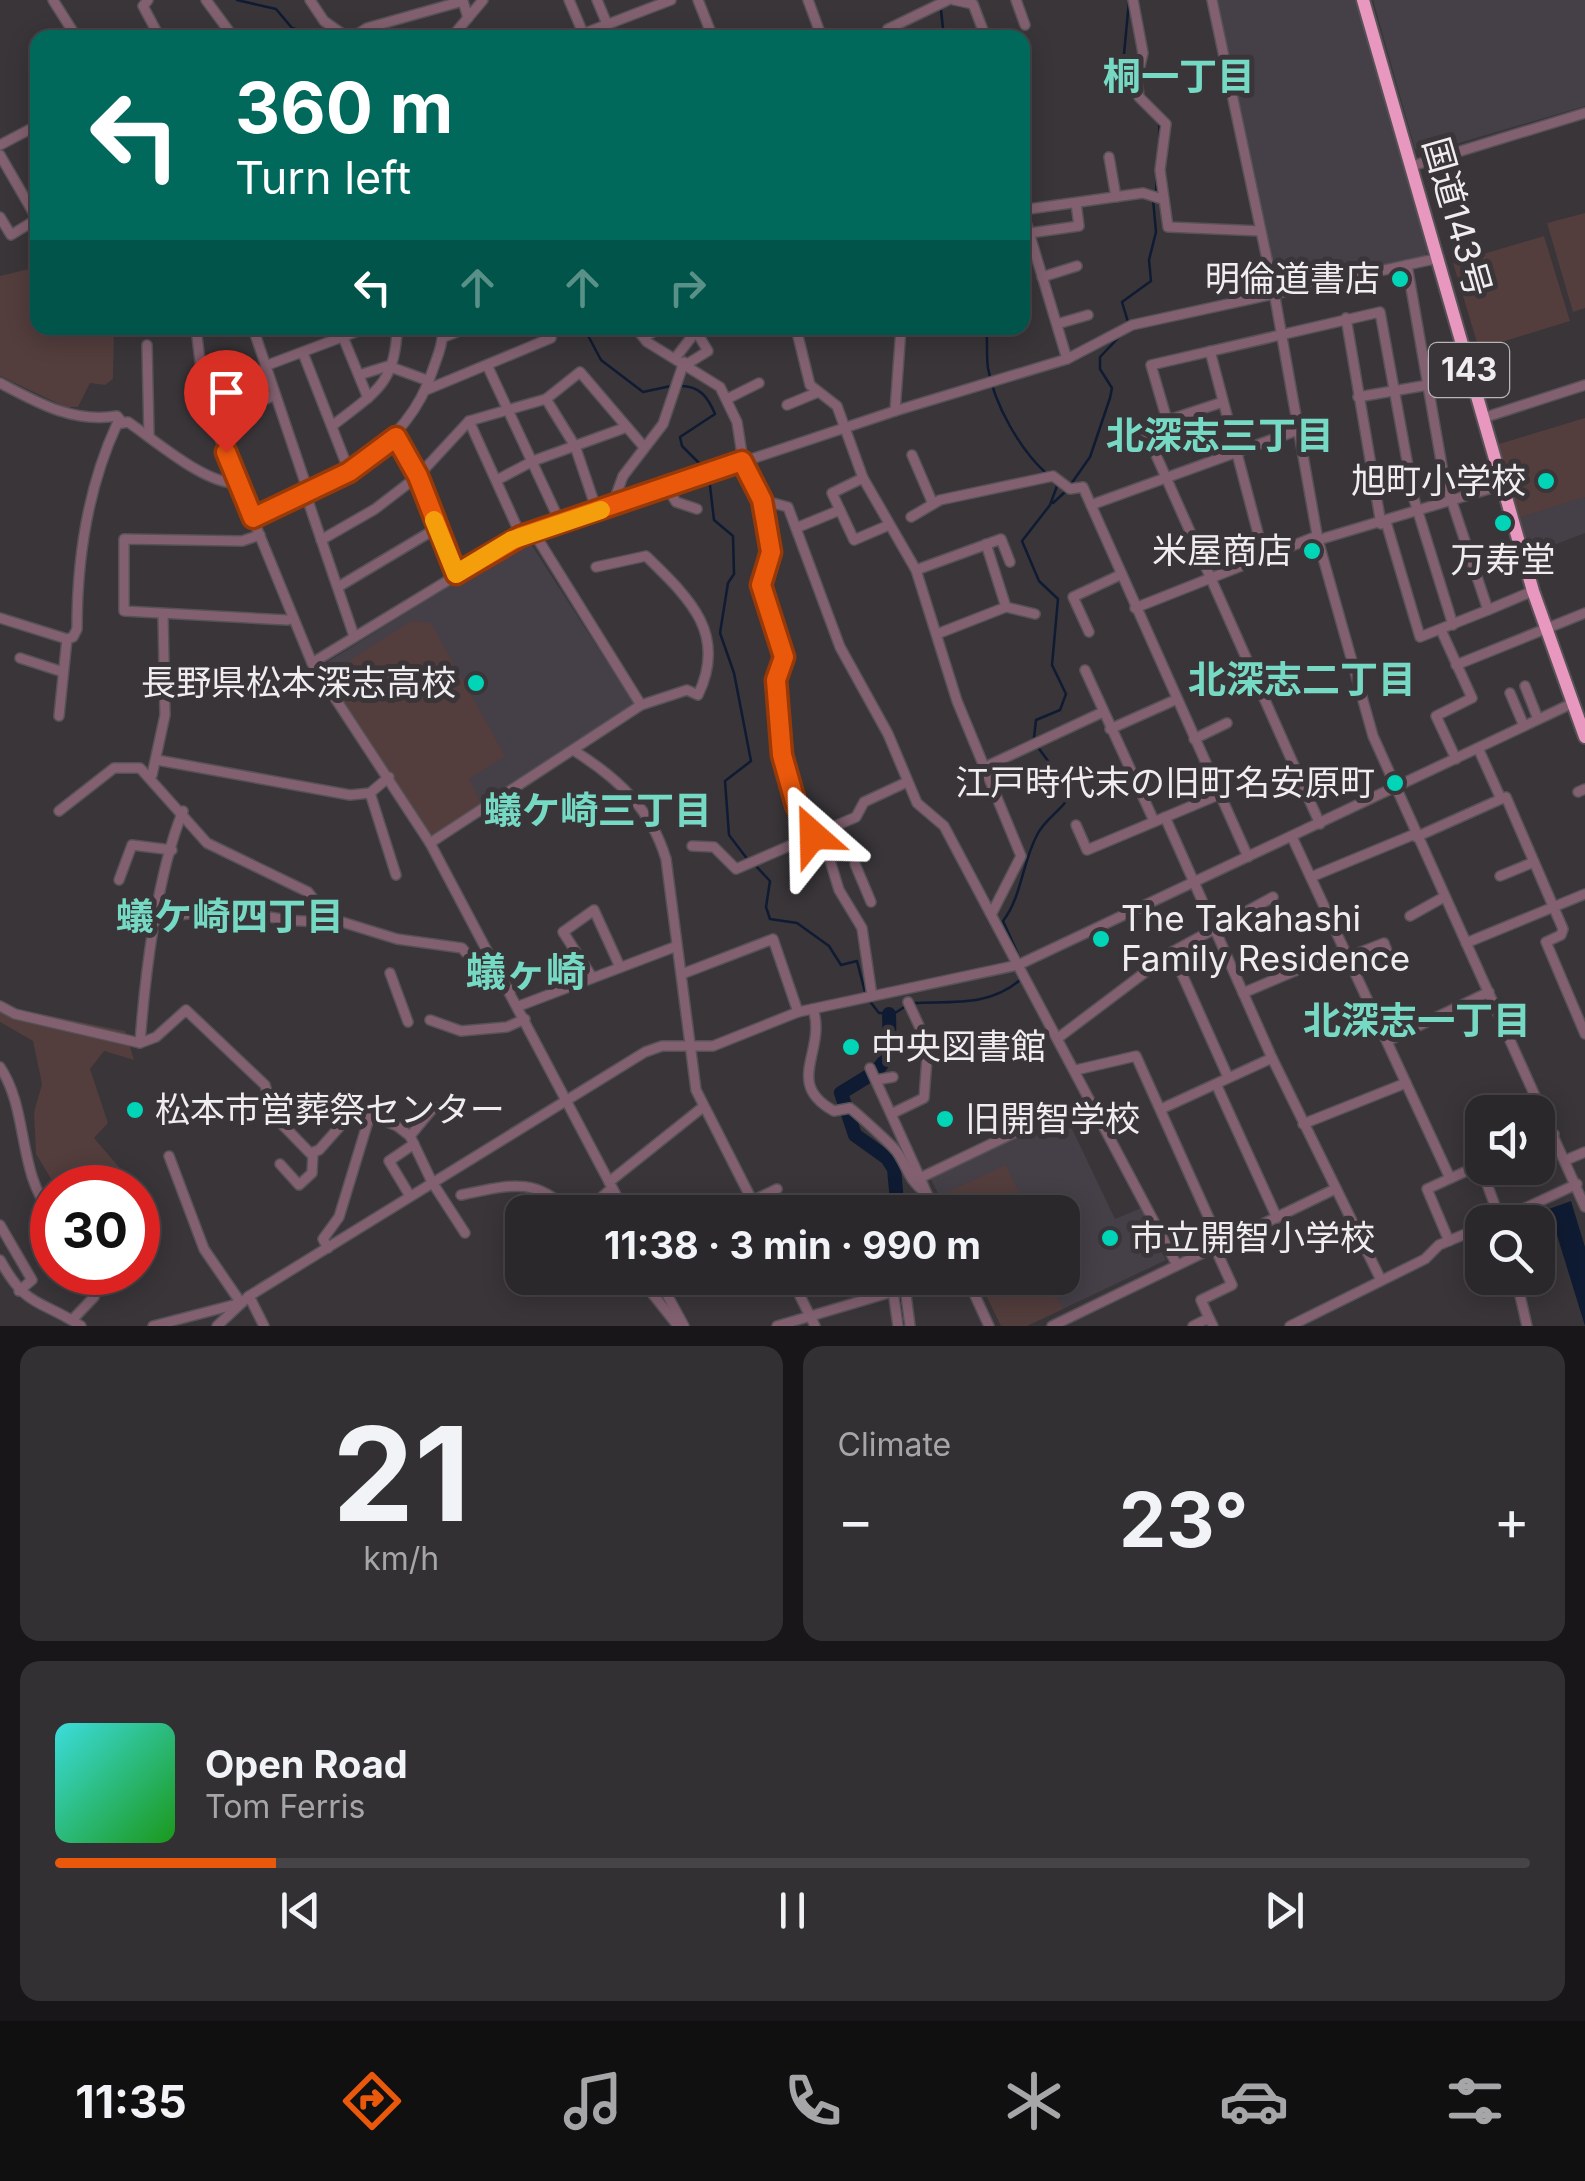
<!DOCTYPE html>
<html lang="en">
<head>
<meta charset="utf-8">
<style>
  :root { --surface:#2b282b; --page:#333033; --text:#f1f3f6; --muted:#a6a6a9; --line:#474447; --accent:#ea580c }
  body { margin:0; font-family:Inter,"Noto Sans JP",sans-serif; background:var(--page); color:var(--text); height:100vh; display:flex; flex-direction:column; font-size:38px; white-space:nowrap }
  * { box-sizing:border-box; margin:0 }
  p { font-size:32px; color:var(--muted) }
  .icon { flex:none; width:55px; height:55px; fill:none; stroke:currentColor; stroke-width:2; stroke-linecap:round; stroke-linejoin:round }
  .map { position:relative; height:1326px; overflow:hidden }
  .side { display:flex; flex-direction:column; gap:20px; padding:20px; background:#181618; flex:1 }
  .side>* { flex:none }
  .top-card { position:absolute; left:30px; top:30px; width:1000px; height:305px; border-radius:20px; box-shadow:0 5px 25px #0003,0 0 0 2px var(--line); background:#00695c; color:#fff; overflow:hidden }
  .tools { position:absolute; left:1465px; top:1095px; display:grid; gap:20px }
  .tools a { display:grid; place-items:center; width:90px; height:90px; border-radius:20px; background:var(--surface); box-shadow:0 5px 25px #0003,0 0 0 2px var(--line); font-size:50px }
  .speed { position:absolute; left:30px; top:1165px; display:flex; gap:20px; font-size:50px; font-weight:700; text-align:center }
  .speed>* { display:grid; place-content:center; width:130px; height:130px; border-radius:50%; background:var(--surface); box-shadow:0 5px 25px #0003,0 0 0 2px var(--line); line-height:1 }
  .speed .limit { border:15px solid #d22; background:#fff; color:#111 }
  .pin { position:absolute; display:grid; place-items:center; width:85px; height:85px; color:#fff; margin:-102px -42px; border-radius:50% 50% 50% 0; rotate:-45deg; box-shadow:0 0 10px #0007 }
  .pin .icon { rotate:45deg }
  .me { position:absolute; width:110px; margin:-55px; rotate:335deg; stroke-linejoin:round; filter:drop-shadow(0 0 8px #0008) }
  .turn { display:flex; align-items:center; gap:35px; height:210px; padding:0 40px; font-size:45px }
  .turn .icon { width:130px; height:130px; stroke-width:2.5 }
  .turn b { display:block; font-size:70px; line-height:85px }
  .lanes { display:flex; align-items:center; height:95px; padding:0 40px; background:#0003; justify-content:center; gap:50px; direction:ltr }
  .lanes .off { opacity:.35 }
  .big { font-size:75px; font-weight:700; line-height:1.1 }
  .side .widget { flex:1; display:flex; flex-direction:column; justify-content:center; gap:15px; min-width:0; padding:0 35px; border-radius:20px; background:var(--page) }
  .side .dial { align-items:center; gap:0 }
  .dial b { font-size:130px; line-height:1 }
  .song { display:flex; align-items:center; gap:30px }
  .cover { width:120px; height:120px; border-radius:15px; background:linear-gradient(135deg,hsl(180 70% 55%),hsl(120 70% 35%)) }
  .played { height:10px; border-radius:5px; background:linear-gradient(90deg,var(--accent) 15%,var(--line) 15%) }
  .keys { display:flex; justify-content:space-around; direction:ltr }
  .heat { display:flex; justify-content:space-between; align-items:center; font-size:55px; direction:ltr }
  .side .tiles { flex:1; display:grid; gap:20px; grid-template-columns:1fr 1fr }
  .widget:last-child { grid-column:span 2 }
  .trip { position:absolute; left:505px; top:1195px; width:575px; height:100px; border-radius:20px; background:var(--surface); box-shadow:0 5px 25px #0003,0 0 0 2px var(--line); font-weight:700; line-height:100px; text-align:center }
  .menu { display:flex; height:160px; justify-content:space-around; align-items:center; background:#111011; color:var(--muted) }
  .menu .icon { width:70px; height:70px }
  .menu .on { color:var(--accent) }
  .menu b { font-size:45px; color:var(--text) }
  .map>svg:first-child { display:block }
  .built { fill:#453f47 }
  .green { fill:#533d3d }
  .water { fill:#0f1b32 }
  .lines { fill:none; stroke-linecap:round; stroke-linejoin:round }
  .stream { stroke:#0f1b32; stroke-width:2.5 }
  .river { stroke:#0f1b32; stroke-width:14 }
  .minor-casing { stroke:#565256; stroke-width:12 }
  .highway-casing { stroke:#565256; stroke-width:16 }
  .minor { stroke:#826070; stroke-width:9 }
  .highway { stroke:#e897bf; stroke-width:12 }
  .route-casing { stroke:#983908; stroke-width:25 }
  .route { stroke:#ea580c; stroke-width:18 }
  .slow { stroke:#f59e0b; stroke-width:18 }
  .poi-dot { fill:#00d5b7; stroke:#393539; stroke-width:4 }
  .labels { text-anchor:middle; stroke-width:10; stroke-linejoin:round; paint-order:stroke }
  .shield { fill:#393539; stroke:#b8b6b9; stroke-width:2.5 }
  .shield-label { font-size:32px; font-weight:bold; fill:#efedf0 }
  .street-label { font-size:35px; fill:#efedf0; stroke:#393539 }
  .poi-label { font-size:35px; fill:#efedf0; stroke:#393539; text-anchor:end }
  .neighbourhood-label { font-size:38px; font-weight:bold; fill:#75d9c3; stroke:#393539 }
  .quarter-label { font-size:40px; font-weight:bold; fill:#75d9c3; stroke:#393539 }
</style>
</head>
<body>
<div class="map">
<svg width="1585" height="1326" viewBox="0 0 1585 1326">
  <rect width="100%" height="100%" fill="#393539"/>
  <g class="built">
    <path d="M1216,0H1356L1428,250L1425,256L1281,285L1276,282Z"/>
    <path d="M1373,0H1585V106L1425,153L1415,149Z"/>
    <path d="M1585,418V533L1528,555L1496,445Z"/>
    <path d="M527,538L633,702L632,708L432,837L321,666Z"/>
    <path d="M1065,1114L1115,1219L1141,1208L1166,1260L1027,1326H1001L978,1278H1062V1212H947L930,1177Z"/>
  </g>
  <g class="green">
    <path d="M1585,213V308L1573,312L1547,223Z"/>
    <path d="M1544,236L1570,321L1479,349L1453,263Z"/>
    <path d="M37,267L38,328H114L113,379L105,385L90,383L78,407H65L0,376V276Z"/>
    <path d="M1585,418V497L1518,518L1496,445Z"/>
    <path d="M411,621L431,623L505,756L469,779L482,805L432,837L327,675Z"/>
    <path d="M0,1012L27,1021L46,1015L125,1031L134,1060L104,1051L90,1069L108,1123L94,1138L136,1187H56L36,1154L34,1112L42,1084L33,1041L0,1022Z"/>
    <path d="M1006,1165L1028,1212H947L939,1196Z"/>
    <path d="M978,1278H1052L1048,1281L1063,1309L1027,1326H1001Z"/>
  </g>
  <path class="water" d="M1571,1201L1585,1247V1326L1549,1209Z"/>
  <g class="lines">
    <g class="stream">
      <path d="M237,0L276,9L292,28L326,38"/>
      <path d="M941,10L944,38"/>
      <path d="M1127,75L1123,65L1129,1"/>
      <path d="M1129,81L1136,97"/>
      <path d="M1159,121L1160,138"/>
      <path d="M1156,193L1157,176"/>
      <path d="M1128,322L1122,302L1151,281L1149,260L1156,232L1153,199"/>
      <path d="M549,328L552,332L579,328"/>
      <path d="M584,328L601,360L643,392L671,386"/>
      <path d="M986,328C988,341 986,355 988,368C994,404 1020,450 1047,474"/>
      <path d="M679,386C699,385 708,397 715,414L680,437L682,446L705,469"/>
      <path d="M709,477L714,520L733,536L734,574L728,583L720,633L734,673L751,761L725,781L729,835L748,860"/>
      <path d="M1071,484L1090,457L1110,398L1112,388L1100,369V357L1121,335"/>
      <path d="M1053,503L1066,491"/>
      <path d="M1034,738L1036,720L1060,710L1066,694L1052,665L1058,599L1039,581L1022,541L1050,505L1057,486L1052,480"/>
      <path d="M755,865L770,881L766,907L770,919L797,923L829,946L841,965L857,961L865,992"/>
      <path d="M1021,961L1003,921C1022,896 1022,863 1037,835C1045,818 1065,809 1071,792L1037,746"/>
      <path d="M868,999L879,1013H895L906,1006"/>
      <path d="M914,1003C951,1001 989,1007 1020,980"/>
    </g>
    <g class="river">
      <path d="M889,1014C891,1070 885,1065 841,1093L855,1135L887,1158L894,1169L898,1212"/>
      <path d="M900,1278L904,1326"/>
    </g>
    <defs>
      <g id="minor">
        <path d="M53,0L77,38"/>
        <path d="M148,0L143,6L160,38"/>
        <path d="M206,0L234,38"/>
        <path d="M310,0L324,21L348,38"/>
        <path d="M569,0L583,33"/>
        <path d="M597,0L607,24"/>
        <path d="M698,0L713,38"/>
        <path d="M808,0L822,38"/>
        <path d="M954,0L973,4L986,38"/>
        <path d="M1016,0L1025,25"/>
        <path d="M1133,0L1143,53L1137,78L1139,97L1166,124L1160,170L1168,227L1261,231"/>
        <path d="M1212,0L1274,292L1318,540L1373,736L1585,1207"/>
        <path d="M351,38L367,28L463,1L468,18"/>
        <path d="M451,38L483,0"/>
        <path d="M572,38L671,0"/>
        <path d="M891,38L888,29L948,0"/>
        <path d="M0,145L38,125"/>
        <path d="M0,155L37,219L11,235L0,217"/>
        <path d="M1109,157L1116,197"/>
        <path d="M1412,166L1585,113"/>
        <path d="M1022,209L1067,359"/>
        <path d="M1022,210L1143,193L1162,199"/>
        <path d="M1030,233L1079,226L1076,203"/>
        <path d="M1407,265L1444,478L1488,610L1533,591"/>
        <path d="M1042,277L1077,266"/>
        <path d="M1346,318L1381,524"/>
        <path d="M1057,324L1088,315"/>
        <path d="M196,328L205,402L312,663L430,843L625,1212"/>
        <path d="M253,328L309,494"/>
        <path d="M636,328L647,342L720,387L737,422L743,461L762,500L771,553L761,585L784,657L776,680L782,755L796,805L828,854L839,890L862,928L872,996"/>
        <path d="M796,328L810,385L837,406L863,478L916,570L957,701L1021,856L992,913"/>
        <path d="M343,337L368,398"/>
        <path d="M444,337L467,328"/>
        <path d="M644,337L660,328"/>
        <path d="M147,345L149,436"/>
        <path d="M1210,351L1264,556"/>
        <path d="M303,353L349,471"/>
        <path d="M676,357L697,330"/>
        <path d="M687,364L708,351L696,331"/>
        <path d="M487,365L561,524"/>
        <path d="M265,366L366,328"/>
        <path d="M359,375L388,366L429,381"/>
        <path d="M0,383C38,403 72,423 117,416L122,422"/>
        <path d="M426,390L551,338L541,328"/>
        <path d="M1358,397L1428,385"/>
        <path d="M546,399L575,446L597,511"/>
        <path d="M727,399L759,383"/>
        <path d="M1223,402L1144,428L1320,824"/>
        <path d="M787,405L816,393"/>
        <path d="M895,411L901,328"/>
        <path d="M1483,418L1585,385"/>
        <path d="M1167,420L1151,365L1380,312L1414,499L1453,625"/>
        <path d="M469,421L521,536"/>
        <path d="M213,422L275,395"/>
        <path d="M332,426C374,393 396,384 397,328"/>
        <path d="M396,437L418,476L456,575"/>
        <path d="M912,455L933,504"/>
        <path d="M863,478L832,493L854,540L889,525"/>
        <path d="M497,480L533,461L627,427"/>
        <path d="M667,487L676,502L697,509"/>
        <path d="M306,495L354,636"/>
        <path d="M762,500L788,507L840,647L888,734L917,803L944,826L1177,1265"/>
        <path d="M612,506L623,476L663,424L684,362"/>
        <path d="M911,517L940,500L1053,476L1070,489L1083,487L1091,505"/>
        <path d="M253,518C325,488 406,452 432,372C437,357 444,343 442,328"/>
        <path d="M1386,522L1420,637L1488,610"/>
        <path d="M796,528L840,510"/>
        <path d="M534,533L641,705"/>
        <path d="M260,535L242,541L124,539V611L288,620"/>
        <path d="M321,540L375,509L418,476L469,421L546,399L580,372L644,447"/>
        <path d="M1318,540L1502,485"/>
        <path d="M916,570L1001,539L1010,562"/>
        <path d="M338,587L437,528"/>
        <path d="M1006,607L1035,614"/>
        <path d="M1135,608L1317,536"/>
        <path d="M0,618L67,639L73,637L77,629C77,559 87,489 117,424L128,422C156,441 206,485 238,483"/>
        <path d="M1441,630L1472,698L1436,716L1456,759"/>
        <path d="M1089,632L1073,597L1120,575"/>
        <path d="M937,634L1006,607L986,544"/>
        <path d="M20,658L63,672"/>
        <path d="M312,663L521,536L895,411L1067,359L1132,325L1439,258"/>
        <path d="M1456,665L1585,613"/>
        <path d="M1085,670L1154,821"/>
        <path d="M1525,686L1538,719"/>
        <path d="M1510,693L1524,726"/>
        <path d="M59,716L67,639"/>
        <path d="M1110,729L1175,700"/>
        <path d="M1194,739L1227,723"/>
        <path d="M1478,748L1501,799L1506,797L1563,929L1561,935L1546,942L1585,1034"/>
        <path d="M573,750C618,778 651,809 666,859L696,1090L758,1212"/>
        <path d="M157,760L350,795L370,793L389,777"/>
        <path d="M985,767L1103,712"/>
        <path d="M152,775L165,715L163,614"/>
        <path d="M1578,792L1585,789"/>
        <path d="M370,793L396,875"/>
        <path d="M59,811L114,768H140L207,843L308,892L329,918L397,939L462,948L494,986L511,990"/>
        <path d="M1165,817L1272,1058L1381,1280"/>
        <path d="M1076,825L1087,850L1218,795"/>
        <path d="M1292,837L1450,1178"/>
        <path d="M1416,837L1501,799"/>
        <path d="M430,843L641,705L687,690L698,695C728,633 688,597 646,556L596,567"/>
        <path d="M692,846L714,847L736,869L856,817L864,802L907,782"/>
        <path d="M1248,857L1091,505L1298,430"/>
        <path d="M855,864L871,902"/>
        <path d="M1500,876L1534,862"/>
        <path d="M1311,877L1415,834"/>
        <path d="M119,880L132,845L172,850"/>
        <path d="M159,916C182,916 206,910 229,911C254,912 304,928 329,918"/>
        <path d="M1410,916L1444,897"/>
        <path d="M1466,943L1585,894"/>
        <path d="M1172,952L1228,1077"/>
        <path d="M1348,957L1384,943L1388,954"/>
        <path d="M390,973L408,1022"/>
        <path d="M682,974L773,939L798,1012"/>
        <path d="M592,977L563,932L594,910L620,967"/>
        <path d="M1243,993L1344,950"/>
        <path d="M0,1006L15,1014L140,1043L156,1037L186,1010L265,1085L274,1116L310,1153L319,1150L342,1124L357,1116L370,1115L397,1126L410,1136L432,1182L465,1233"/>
        <path d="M519,1006L677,946"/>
        <path d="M813,1009C827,1051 783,1083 834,1111L850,1108C859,1115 892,1145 897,1152C908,1168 908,1180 925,1192"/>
        <path d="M430,1020L461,1031L507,1027L525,1019"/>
        <path d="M1058,1038L1172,952L1273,897"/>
        <path d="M1387,1041L1489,992"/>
        <path d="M140,1043C145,975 157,874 183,811"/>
        <path d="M0,1067C29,1110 17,1173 52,1214"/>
        <path d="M870,1068L920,1178"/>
        <path d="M1076,1070L1136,1056L1221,1245"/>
        <path d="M876,1080L893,1077"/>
        <path d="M1216,1084L1277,1218"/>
        <path d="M1161,1109L1272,1058"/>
        <path d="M893,1113L924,1098L928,1045L908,1002"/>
        <path d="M1303,1124L1406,1083"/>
        <path d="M410,1136L434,1107"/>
        <path d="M1538,1141L1554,1134"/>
        <path d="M1566,1160L1585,1152"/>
        <path d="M280,1164L299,1185L312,1173L313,1153"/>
        <path d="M1480,1165L1501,1222"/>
        <path d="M609,1182L703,1107"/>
        <path d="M461,1195C506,1186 536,1175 569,1212"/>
        <path d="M410,1196L389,1161L414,1144"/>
        <path d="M752,1201L777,1189"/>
        <path d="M585,1212L612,1188"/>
        <path d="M935,1212L920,1178L1064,1109"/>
        <path d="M1495,1222L1577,1184"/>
        <path d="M0,1225L32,1280L19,1291"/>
        <path d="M52,1232L44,1233L52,1252"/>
        <path d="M1449,1241L1427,1189L1482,1164"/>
        <path d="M328,1248L323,1239L339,1217L370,1115"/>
        <path d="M0,1260C27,1309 40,1299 81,1326"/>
        <path d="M640,1278L678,1326"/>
        <path d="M658,1278L684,1326"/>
        <path d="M791,1278L815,1326"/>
        <path d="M967,1278L989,1326"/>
        <path d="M1516,1278L1527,1326"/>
        <path d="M905,1287L910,1326"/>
        <path d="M893,1291L898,1326"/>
        <path d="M249,1296L264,1326"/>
        <path d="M1209,1318L1201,1300L1232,1285L1215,1248"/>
        <path d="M72,1320L94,1297L78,1272"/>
        <path d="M153,1326L241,1303L204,1249L169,1156"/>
        <path d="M217,1326L249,1296L645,1052L662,1046H713L798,1012L1018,965L1573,703"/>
        <path d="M777,1326L939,1278"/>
        <path d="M1052,1326L1335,1189"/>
        <path d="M1193,1326L1209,1318L1213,1326"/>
        <path d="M1290,1326L1425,1259L1439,1245L1482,1227"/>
      </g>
      <path id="highway" d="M1363,0L1533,591L1585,737"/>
    </defs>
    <use href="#minor" class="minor-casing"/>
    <use href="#highway" class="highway-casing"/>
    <use href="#minor" class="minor"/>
    <use href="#highway" class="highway"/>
  </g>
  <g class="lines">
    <defs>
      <path id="route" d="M226,452L253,518L349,472L396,437L418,476L456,574L521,536L742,461L762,500L771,552L761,585L784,657L776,680L782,755L796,805L813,835"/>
    </defs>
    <use href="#route" class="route-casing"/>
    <use href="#route" class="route"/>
    <path class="slow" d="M434,520L456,574L512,540L601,510"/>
  </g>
  <g class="poi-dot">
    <circle cx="1400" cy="279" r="10"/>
    <circle cx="1546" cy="481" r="10"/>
    <circle cx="1503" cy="523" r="10"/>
    <circle cx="1312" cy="551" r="10"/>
    <circle cx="476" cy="683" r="10"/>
    <circle cx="1395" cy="783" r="10"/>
    <circle cx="1101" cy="939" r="10"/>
    <circle cx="851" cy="1047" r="10"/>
    <circle cx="135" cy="1110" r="10"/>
    <circle cx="945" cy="1119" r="10"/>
    <circle cx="1110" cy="1238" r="10"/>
  </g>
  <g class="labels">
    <rect class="shield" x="1429" y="343" width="80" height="54" rx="8"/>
    <g class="shield-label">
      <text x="1469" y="381">143</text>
    </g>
    <g class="street-label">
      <text transform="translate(1457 217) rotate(74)" y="12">国道143号</text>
    </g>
    <g class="poi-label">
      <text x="1380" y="291">明倫道書店</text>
      <text x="1526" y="493">旭町小学校</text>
      <text x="1292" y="563">米屋商店</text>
      <text x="1503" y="572" text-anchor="middle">万寿堂</text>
      <text x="456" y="695">長野県松本深志高校</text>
      <text x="1375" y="795">江戸時代末の旧町名安原町</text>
      <text x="1121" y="931" text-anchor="start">The Takahashi<tspan x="1121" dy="40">Family Residence</tspan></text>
      <text x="871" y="1059" text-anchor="start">中央図書館</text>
      <text x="155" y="1122" text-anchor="start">松本市営葬祭センター</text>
      <text x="965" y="1131" text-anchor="start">旧開智学校</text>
      <text x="1130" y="1250" text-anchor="start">市立開智小学校</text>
    </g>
    <g class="neighbourhood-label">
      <text x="1179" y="90">桐一丁目</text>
      <text x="1220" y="449">北深志三丁目</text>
      <text x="1302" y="693">北深志二丁目</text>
      <text x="598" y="824">蟻ケ崎三丁目</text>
      <text x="230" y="930">蟻ケ崎四丁目</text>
      <text x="1417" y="1034">北深志一丁目</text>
    </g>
    <g class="quarter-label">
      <text x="526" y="986">蟻ヶ崎</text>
    </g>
  </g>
</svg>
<div class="tools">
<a><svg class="icon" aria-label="sound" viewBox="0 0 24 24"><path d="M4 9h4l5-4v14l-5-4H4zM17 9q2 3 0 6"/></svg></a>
<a><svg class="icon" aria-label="search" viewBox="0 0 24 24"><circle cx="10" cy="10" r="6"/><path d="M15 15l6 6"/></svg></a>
</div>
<div class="speed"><div class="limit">30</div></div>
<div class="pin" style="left:226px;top:452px;background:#d93025"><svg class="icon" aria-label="arrive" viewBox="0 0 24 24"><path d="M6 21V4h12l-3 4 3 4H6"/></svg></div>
<svg class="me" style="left:813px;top:835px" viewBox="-20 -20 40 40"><path d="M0-17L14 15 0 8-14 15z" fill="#ea580c" stroke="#fff" stroke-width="4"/></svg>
<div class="trip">11:38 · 3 min · 990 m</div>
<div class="top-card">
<div class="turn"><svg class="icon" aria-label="left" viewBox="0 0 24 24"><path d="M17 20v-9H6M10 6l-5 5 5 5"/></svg><div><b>360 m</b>Turn left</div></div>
<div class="lanes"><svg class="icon" aria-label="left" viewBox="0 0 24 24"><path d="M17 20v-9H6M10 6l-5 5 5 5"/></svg><svg class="icon off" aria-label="ahead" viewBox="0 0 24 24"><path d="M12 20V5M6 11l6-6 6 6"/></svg><svg class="icon off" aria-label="ahead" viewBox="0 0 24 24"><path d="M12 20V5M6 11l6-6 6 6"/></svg><svg class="icon off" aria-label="right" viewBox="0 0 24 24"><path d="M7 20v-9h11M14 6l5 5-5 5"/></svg></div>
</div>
</div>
<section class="side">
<div class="tiles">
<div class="widget dial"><b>21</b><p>km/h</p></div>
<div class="widget"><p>Climate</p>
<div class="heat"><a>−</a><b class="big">23°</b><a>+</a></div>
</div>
<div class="widget">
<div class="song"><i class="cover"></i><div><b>Open Road</b><p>Tom Ferris</p></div></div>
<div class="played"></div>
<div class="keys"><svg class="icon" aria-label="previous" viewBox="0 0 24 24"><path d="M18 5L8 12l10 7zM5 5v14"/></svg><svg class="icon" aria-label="pause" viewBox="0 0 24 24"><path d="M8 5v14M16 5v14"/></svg><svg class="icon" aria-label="next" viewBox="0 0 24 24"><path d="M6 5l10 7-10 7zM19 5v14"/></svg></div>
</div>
</div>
</section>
<nav class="menu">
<b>11:35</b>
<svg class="icon on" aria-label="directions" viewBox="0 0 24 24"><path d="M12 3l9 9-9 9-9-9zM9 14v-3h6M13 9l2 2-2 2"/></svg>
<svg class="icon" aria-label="music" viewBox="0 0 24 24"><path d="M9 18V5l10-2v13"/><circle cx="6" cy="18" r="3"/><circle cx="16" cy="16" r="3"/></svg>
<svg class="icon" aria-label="phone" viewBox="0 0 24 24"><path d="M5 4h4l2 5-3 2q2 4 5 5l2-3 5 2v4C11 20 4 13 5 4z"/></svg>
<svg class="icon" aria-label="climate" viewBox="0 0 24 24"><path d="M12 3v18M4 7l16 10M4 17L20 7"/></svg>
<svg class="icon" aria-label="car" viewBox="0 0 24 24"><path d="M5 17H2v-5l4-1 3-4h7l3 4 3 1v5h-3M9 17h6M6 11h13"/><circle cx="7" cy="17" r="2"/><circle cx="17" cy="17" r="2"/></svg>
<svg class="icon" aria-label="filters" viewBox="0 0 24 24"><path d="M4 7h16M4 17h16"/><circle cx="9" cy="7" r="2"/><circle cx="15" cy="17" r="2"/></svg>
</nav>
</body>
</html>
